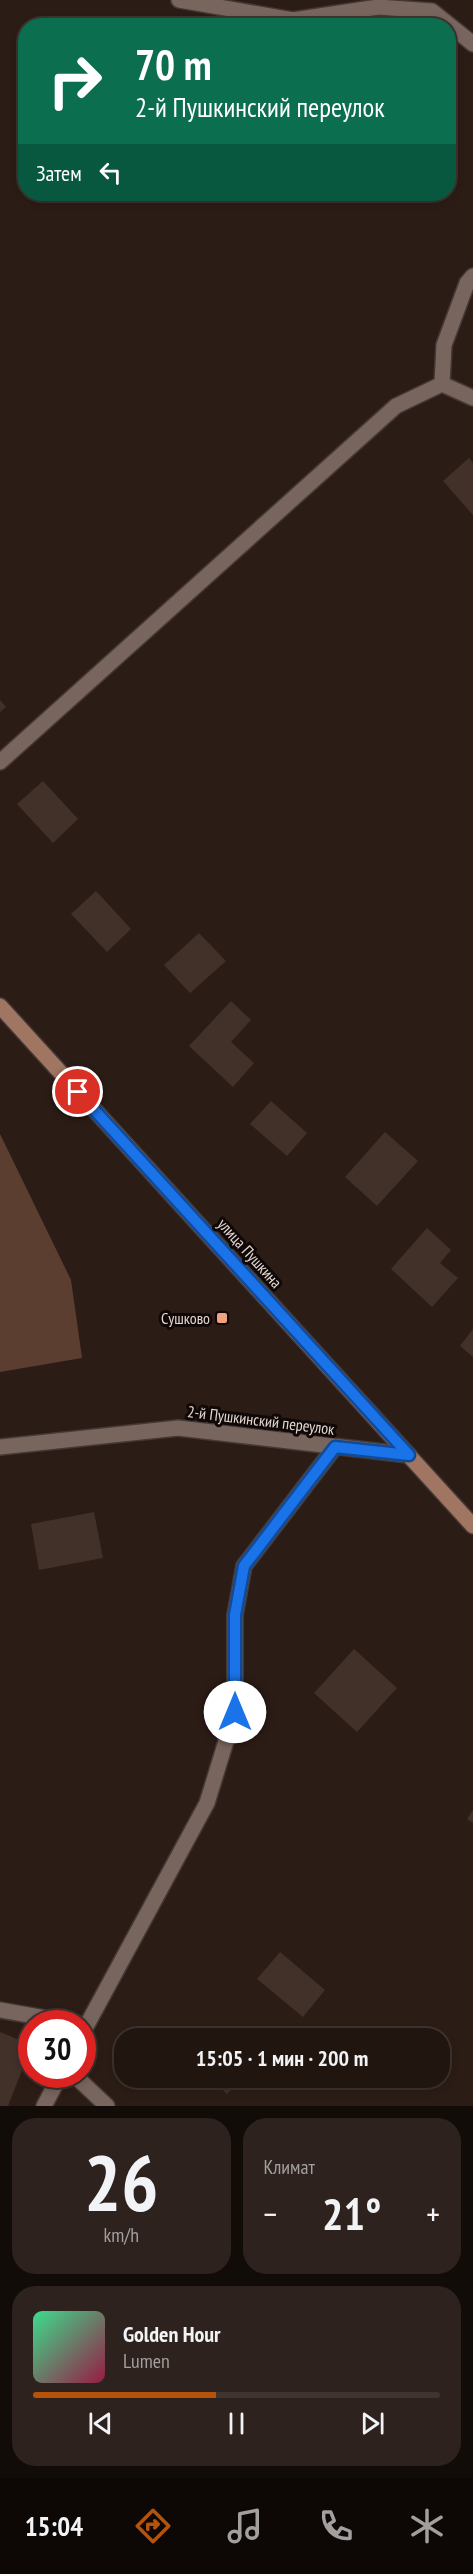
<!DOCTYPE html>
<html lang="ru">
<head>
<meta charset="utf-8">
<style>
  :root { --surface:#211510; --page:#2d221e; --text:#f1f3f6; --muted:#a29f9f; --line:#3e3430; --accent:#b45309 }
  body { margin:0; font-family:"PT Sans Narrow",sans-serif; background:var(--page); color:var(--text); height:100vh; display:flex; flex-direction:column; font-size:22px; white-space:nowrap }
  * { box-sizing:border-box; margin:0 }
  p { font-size:20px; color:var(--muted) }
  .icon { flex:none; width:33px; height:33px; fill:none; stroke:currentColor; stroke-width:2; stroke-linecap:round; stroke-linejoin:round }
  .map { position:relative; height:2106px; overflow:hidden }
  .details { display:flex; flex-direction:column; gap:12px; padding:12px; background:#120c09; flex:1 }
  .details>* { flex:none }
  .banner { position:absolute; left:18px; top:18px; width:438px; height:183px; border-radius:24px; box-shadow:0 3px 9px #0003,0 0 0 2px var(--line); background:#0b6e4f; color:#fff; overflow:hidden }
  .speed { position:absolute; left:18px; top:2010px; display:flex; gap:12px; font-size:30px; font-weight:700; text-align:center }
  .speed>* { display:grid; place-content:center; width:78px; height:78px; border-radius:50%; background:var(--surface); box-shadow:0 3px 9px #0003,0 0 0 2px var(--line); line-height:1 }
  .speed .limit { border:9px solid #d22; background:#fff; color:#111 }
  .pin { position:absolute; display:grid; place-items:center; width:51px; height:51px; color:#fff; margin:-26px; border:3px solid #fff; border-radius:50%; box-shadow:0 2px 6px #0007 }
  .me { position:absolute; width:66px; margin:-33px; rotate:0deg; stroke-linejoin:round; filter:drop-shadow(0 0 4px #0008) }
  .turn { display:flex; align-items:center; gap:21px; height:126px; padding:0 18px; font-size:27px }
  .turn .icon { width:78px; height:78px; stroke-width:2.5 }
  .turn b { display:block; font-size:42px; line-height:51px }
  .then { display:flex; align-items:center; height:57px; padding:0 18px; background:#0003; gap:12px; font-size:22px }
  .big { font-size:45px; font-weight:700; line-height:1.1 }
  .details .card { flex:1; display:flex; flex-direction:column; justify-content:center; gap:9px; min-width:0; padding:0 21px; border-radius:24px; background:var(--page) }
  .details .dial { align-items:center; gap:0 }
  .dial b { font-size:78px; line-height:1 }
  .song { display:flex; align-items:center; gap:18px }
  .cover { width:72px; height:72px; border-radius:9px; background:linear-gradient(135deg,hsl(150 70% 55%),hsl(340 70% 35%)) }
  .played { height:6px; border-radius:3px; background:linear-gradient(90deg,var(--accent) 45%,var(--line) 45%) }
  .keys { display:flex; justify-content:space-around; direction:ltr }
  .heat { display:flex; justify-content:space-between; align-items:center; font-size:33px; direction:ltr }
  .details .tiles { flex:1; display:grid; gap:12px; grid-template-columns:1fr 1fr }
  .card:last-child { grid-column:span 2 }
  .trip { position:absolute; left:114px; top:2028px; width:336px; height:60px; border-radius:24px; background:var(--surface); box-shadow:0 3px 9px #0003,0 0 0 2px var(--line); font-weight:700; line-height:60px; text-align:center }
  .tab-bar { display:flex; height:96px; justify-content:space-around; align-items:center; background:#0d0806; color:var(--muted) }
  .tab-bar .icon { width:42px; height:42px }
  .tab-bar .current { color:var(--accent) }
  .tab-bar b { font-size:27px; color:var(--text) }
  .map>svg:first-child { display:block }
  .green { fill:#5c3e31 }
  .building { fill:#413129 }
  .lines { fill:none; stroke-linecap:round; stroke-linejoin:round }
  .lane-casing { stroke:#453835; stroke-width:18 }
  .street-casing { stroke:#453835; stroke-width:18 }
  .secondary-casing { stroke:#453835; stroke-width:18 }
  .lane { stroke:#78655d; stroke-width:15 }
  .street { stroke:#78655d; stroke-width:15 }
  .secondary { stroke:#a07561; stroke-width:15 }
  .route-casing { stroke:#114b97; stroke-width:15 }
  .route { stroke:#1a73e8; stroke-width:10 }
  .poi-dot { fill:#f2a17e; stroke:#0f0806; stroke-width:2 }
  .labels { text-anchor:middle; stroke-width:6; stroke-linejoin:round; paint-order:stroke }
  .street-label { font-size:16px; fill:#e3d8d3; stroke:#0f0806 }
  .poi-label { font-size:16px; fill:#e3d8d3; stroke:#0f0806; text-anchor:end }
</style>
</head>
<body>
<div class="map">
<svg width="473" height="2106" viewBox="0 0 473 2106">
  <rect width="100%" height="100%" fill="#2c1c16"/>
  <path class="green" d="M0,1134L71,1280L82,1358L0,1372Z"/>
  <g class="building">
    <path d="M469,458L473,463V515L443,481Z"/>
    <path d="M0,700L6,707L0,712Z"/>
    <path d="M43,781L78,819L53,843L17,804Z"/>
    <path d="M96,891L131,929L107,952L71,914Z"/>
    <path d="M199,933L226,961L190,993L164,965Z"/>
    <path d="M231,1001L251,1020L231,1042L254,1063L233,1087L189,1046Z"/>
    <path d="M271,1101L307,1133L287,1156L250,1124Z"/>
    <path d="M385,1132L418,1161L377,1206L345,1177Z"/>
    <path d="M427,1228L451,1250L440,1263L458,1278L432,1307L391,1269Z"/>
    <path d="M473,1329V1357L460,1346Z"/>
    <path d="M94,1512L103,1558L39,1570L31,1524Z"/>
    <path d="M354,1649L397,1688L357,1732L314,1693Z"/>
    <path d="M473,1810V1823L467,1819Z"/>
    <path d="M280,1952L325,1990L303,2017L257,1979Z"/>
    <path d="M0,2032L32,2045L8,2106H0Z"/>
    <path d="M210,2078H244L227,2094Z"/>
  </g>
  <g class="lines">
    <defs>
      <path id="lane" d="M44,2106L61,2074"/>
      <g id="street">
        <path d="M179,0L293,20L378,7L432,11L473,44"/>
        <path d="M442,384L444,345L467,283L473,276"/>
        <path d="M442,384L473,398"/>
        <path d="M0,762L396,406L442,384"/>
        <path d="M0,1447L178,1428L409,1455"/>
        <path d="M0,2010L79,2024"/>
        <path d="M82,2034L207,1803L235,1712V1615L244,1566L335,1447"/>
        <path d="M73,2074L107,2106"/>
      </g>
      <path id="secondary" d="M0,1006L473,1526"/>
    </defs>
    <use href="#lane" class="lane-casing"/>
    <use href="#street" class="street-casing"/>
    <use href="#secondary" class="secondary-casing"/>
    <use href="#lane" class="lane"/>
    <use href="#street" class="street"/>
    <use href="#secondary" class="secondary"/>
  </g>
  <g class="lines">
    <defs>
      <path id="route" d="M78,1092L409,1455L335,1447L244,1566L235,1615V1712"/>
    </defs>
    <use href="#route" class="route-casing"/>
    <use href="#route" class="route"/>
  </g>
  <rect class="poi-dot" x="216" y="1312" width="12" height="12" rx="3"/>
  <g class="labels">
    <g class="street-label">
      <text transform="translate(250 1253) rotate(48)" y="6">улица Пушкина</text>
      <text transform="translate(261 1420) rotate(7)" y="6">2-й Пушкинский переулок</text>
    </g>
    <g class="poi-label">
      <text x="210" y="1324">Сушково</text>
    </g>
  </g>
</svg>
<div class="speed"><div class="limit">30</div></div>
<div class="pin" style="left:78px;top:1092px;background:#d93025"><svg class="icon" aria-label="arrive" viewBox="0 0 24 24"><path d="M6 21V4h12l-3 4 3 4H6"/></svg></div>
<svg class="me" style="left:235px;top:1712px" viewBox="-20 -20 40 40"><circle r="19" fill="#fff"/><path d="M0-13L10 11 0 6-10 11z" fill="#1a73e8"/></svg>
<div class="trip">15:05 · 1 мин · 200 m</div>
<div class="banner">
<div class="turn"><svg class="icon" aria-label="right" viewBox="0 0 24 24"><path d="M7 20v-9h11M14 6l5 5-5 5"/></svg><div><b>70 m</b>2-й Пушкинский переулок</div></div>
<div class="then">Затем<svg class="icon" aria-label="left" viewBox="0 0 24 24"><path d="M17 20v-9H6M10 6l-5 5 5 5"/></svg></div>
</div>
</div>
<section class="details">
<div class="tiles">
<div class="card dial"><b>26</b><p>km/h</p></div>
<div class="card"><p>Климат</p>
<div class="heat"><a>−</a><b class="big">21°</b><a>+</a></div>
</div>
<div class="card">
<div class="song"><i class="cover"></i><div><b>Golden Hour</b><p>Lumen</p></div></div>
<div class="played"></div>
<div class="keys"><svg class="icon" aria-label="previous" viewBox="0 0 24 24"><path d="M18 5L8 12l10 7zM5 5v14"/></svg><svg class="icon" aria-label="pause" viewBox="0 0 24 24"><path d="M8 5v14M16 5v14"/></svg><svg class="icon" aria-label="next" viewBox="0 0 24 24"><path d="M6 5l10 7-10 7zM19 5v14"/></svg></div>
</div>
</div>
</section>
<nav class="tab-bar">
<b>15:04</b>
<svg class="icon current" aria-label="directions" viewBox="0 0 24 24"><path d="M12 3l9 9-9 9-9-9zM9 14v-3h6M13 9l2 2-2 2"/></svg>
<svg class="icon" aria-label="music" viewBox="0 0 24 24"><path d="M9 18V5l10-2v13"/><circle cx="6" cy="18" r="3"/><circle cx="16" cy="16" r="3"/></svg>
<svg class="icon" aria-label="phone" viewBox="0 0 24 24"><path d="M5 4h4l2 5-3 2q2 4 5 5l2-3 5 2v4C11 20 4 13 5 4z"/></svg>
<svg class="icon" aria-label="climate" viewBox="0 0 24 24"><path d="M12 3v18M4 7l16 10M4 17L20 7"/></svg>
</nav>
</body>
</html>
